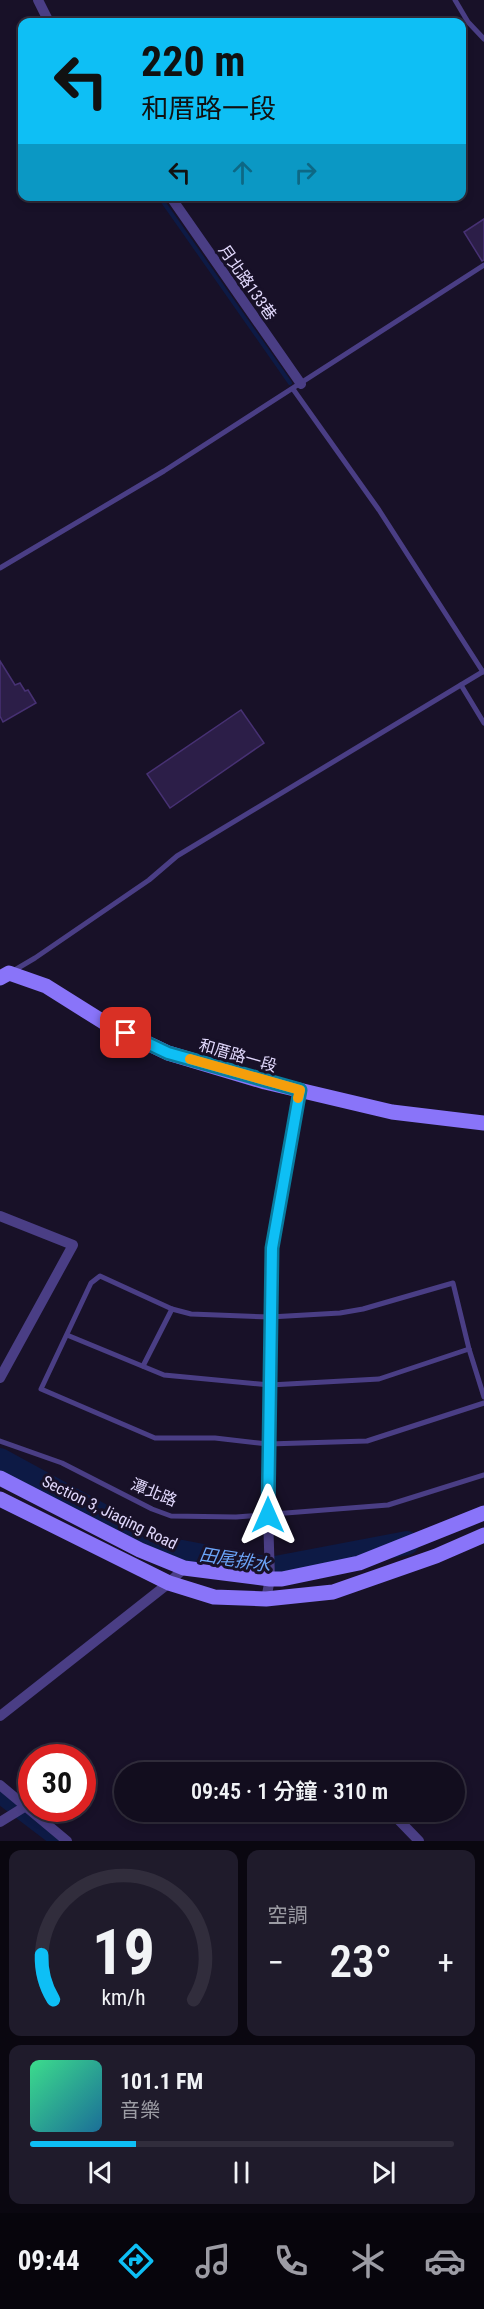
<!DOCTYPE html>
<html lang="zh-TW">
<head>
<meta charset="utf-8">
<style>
  :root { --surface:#120d1e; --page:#1f1b2b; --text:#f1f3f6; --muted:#9c9ca4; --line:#312d3c; --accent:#0ebff5 }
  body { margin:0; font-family:"Roboto Condensed","Noto Sans TC",sans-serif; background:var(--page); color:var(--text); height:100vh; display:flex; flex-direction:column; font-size:22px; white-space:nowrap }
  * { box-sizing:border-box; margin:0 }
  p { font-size:20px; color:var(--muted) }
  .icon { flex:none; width:33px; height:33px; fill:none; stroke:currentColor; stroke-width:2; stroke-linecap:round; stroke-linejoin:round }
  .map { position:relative; height:1841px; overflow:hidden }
  .side { display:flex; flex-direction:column; gap:9px; padding:9px; background:#0a0710; flex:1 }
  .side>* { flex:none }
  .top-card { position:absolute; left:18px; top:18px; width:448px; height:183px; border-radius:12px; box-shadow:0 3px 9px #0003,0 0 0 2px var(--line); background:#0ebff5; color:#111; overflow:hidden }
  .speed { position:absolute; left:18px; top:1744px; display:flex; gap:12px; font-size:30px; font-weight:700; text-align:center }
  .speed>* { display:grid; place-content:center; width:78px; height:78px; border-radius:50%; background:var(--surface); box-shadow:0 3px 9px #0003,0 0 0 2px var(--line); line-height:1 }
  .speed .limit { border:9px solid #d22; background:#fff; color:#111 }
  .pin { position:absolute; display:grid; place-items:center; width:51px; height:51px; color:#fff; margin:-26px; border-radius:12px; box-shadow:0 3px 9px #0006 }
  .me { position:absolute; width:66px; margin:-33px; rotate:0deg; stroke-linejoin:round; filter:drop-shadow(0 0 4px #0008) }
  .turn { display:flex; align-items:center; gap:21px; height:126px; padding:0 24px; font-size:27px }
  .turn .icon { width:78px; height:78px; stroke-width:2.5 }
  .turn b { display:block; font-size:42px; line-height:51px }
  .lanes { display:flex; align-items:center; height:57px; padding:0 24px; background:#0003; justify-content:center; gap:30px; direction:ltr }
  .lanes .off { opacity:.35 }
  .big { font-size:45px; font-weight:600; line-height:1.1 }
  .side .widget { flex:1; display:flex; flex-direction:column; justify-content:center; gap:9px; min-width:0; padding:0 21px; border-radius:12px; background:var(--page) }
  .side .dial { align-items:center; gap:0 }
  .dial svg { height:156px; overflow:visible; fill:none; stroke:var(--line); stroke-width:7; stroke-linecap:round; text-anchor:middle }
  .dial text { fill:var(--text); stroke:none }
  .song { display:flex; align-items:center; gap:18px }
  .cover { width:72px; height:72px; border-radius:9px; background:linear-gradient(135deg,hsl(150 70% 55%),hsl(200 70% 35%)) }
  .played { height:6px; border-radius:3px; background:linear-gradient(90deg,var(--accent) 25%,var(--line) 25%) }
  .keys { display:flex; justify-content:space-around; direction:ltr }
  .heat { display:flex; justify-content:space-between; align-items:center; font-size:33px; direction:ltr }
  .side .tiles { flex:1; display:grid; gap:9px; grid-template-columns:1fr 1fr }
  .widget:last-child { grid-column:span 2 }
  .trip { position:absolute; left:114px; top:1762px; width:351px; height:60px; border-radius:30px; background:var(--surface); box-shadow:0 3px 9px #0003,0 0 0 2px var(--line); font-weight:600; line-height:60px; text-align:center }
  .tab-bar { display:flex; height:96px; justify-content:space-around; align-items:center; background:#07050c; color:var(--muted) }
  .tab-bar .icon { width:42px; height:42px }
  .tab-bar .on { color:var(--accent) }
  .tab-bar b { font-size:27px; color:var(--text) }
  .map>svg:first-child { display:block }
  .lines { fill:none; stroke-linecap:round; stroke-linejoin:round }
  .stream { stroke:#0d1a45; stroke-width:4 }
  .canal { stroke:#0d1a45; stroke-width:14 }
  .river { stroke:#0d1a45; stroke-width:24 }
  .building { fill:#2c1e48; stroke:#473173; stroke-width:1.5 }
  .lane { stroke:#4a3e85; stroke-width:5 }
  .street { stroke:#4a3e85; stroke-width:10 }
  .secondary { stroke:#8974f9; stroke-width:15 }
  .route-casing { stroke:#097c9f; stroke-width:15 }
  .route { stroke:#0ebff5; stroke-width:10 }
  .slow { stroke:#f59e0b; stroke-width:10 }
  .labels { text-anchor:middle; stroke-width:6; stroke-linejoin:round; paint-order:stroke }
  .street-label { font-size:16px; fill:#e2d9fd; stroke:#181128 }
  .water-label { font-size:18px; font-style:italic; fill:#6ca5f9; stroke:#181128 }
</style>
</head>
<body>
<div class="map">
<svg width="484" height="1841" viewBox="0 0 484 1841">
  <rect width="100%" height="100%" fill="#181128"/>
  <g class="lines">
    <path class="stream" d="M159,196L290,383"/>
    <path class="canal" d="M0,1797L58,1841"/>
    <path class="river" d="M0,1460L161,1548L270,1569L407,1543"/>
  </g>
  <g class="building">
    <path d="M484,219V260L482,261L464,232Z"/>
    <path d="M0,661L15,685L20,683L25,691L28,690L36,703L3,722L0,716Z"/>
    <path d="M241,710L264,743L170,808L147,774Z"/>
  </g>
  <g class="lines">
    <g class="lane">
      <path d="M455,0L468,22L484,39"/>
      <path d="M293,389L379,510L483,672"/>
      <path d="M0,568L164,471L484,265"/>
      <path d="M461,685L484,723"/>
      <path d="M13,971L35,958L149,880L177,856L484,671"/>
      <path d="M67,1335L164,1375L270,1385L379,1379L469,1349"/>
      <path d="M143,1366L172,1309"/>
      <path d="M484,1397L469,1349L453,1283L363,1309L340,1313L270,1317L191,1314L172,1309L100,1276L91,1283L41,1389L155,1438H215L268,1444L367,1441L484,1403"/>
      <path d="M0,1441L62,1463L152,1509L171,1516L236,1517L388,1505L484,1475"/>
    </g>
    <g class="street">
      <path d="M38,0L49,22"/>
      <path d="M170,196L301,384"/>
      <path d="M0,1216L73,1245L0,1378"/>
      <path d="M266,1599L270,1579L268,1515L272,1248L300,1090"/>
      <path d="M0,1716L169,1583L184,1568"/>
      <path d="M351,1765L357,1773"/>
      <path d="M0,1785L67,1841"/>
      <path d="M391,1812L419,1841"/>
      <path d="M0,1822L26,1806"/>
    </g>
    <g class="secondary">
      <path d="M0,978L9,973L46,986L105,1023L168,1053L265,1082L392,1112L484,1123"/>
      <path d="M0,1478L140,1550L184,1568L270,1579H282L359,1563L484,1513"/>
      <path d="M0,1499L169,1583L214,1597L266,1599L333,1592L436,1556L484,1535"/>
    </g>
  </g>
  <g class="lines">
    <defs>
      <path id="route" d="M126,1033L168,1053L300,1090L272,1248L268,1515"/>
    </defs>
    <use href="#route" class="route-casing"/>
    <use href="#route" class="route"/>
    <path class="slow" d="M190,1059L300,1090L298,1098"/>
  </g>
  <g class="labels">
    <g class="street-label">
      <text transform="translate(248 282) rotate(55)" y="6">月北路133巷</text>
      <text transform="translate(238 1055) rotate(16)" y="6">和厝路一段</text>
      <text transform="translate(154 1492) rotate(22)" y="6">潭北路</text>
      <text transform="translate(110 1512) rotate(26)" y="6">Section 3, Jiaqing Road</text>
    </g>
    <g class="water-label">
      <text transform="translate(235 1560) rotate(9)" y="6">田尾排水</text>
    </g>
  </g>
</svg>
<div class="speed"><div class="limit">30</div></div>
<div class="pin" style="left:126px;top:1033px;background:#d93025"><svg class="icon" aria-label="arrive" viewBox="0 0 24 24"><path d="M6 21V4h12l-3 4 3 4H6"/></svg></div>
<svg class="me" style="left:268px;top:1515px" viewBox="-20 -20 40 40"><path d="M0-17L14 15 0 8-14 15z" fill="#0ebff5" stroke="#fff" stroke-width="4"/></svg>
<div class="trip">09:45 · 1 分鐘 · 310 m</div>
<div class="top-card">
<div class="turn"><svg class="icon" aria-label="left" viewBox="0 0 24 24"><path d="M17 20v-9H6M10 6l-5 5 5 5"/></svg><div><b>220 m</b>和厝路一段</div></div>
<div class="lanes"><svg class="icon" aria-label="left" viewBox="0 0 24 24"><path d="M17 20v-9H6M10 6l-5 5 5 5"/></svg><svg class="icon off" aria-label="ahead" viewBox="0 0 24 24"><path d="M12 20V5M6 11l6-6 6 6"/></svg><svg class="icon off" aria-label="right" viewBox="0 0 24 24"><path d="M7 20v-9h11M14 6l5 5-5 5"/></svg></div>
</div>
</div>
<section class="side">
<div class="tiles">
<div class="widget dial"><svg viewBox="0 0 100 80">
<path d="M14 69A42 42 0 1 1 86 69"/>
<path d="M14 69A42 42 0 0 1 8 46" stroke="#0ebff5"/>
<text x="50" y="56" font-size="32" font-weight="700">19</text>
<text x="50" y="72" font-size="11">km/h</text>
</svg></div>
<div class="widget"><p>空調</p>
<div class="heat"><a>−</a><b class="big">23°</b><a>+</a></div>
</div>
<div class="widget">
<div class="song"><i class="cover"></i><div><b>101.1 FM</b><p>音樂</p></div></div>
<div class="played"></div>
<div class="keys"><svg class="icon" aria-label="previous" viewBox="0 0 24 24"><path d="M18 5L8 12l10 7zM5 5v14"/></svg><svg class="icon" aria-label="pause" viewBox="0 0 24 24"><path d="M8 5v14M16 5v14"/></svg><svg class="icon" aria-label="next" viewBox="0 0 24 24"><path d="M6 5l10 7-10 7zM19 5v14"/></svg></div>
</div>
</div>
</section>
<nav class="tab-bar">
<b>09:44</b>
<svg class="icon on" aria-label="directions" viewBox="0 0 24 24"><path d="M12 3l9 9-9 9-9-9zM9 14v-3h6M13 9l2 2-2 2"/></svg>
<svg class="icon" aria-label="music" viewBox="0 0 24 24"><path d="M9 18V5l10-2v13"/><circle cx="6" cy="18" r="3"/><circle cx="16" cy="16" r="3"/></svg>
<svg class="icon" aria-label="phone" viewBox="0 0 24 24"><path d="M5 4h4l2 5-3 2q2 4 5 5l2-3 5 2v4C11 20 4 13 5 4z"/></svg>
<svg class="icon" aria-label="climate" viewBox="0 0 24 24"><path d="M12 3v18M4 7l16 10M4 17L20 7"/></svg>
<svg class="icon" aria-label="car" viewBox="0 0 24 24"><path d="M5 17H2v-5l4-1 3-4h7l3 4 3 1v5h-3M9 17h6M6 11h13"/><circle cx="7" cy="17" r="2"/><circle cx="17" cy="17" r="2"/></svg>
</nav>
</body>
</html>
